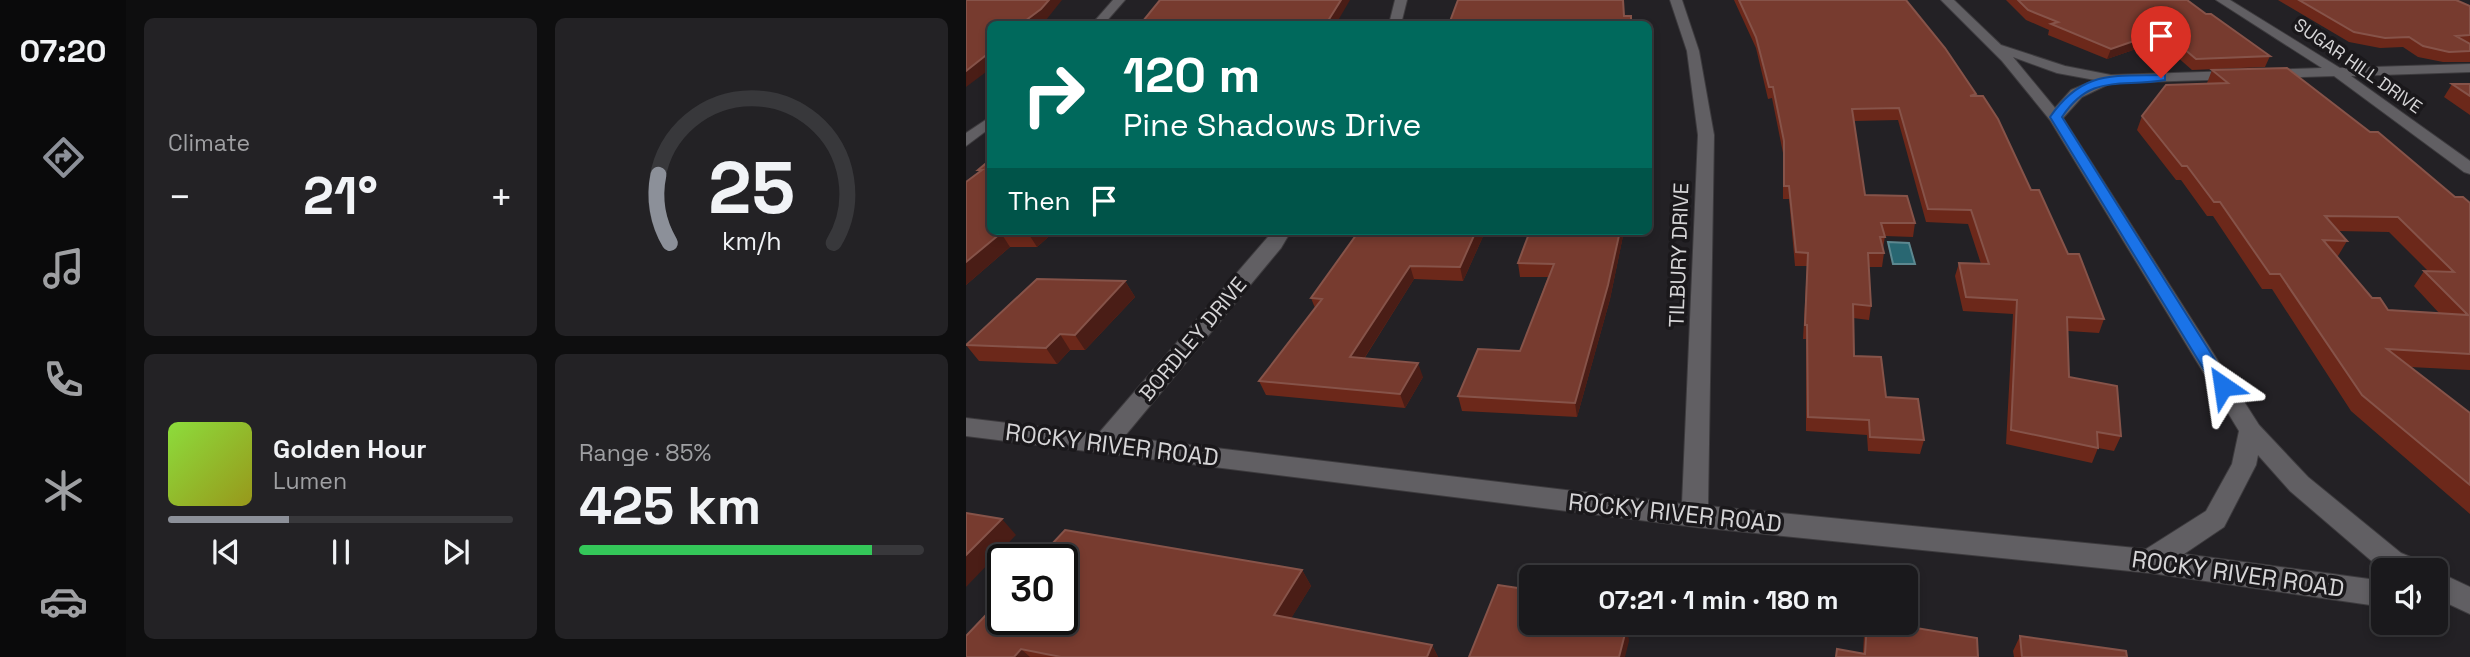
<!DOCTYPE html>
<html lang="en">
<head>
<meta charset="utf-8">
<style>
  :root { --surface:#1a191c; --page:#232225; --text:#f1f3f6; --muted:#9fa0a3; --line:#38383b; --accent:#8c9099 }
  body { margin:0; font-family:"Space Grotesk",sans-serif; background:var(--page); color:var(--text); height:100vh; display:flex; flex-direction:column; font-size:26px; white-space:nowrap }
  * { box-sizing:border-box; margin:0 }
  p { font-size:23px; color:var(--muted) }
  .icon { flex:none; width:38px; height:38px; fill:none; stroke:currentColor; stroke-width:2; stroke-linecap:round; stroke-linejoin:round }
  .map { position:relative; flex:1; overflow:hidden }
  .details { display:flex; flex-direction:column; gap:18px; padding:18px; background:#0e0e0f; width:840px }
  .details>* { flex:none }
  .hud { position:absolute; left:21px; top:21px; width:665px; height:214px; border-radius:10px; box-shadow:0 4px 10px #0003,0 0 0 2px var(--line); background:#00695c; color:#fff; overflow:hidden }
  .buttons { position:absolute; left:1405px; top:558px; display:grid; gap:14px }
  .buttons a { display:grid; place-items:center; width:77px; height:77px; border-radius:10px; background:var(--surface); box-shadow:0 4px 10px #0003,0 0 0 2px var(--line); font-size:35px }
  .speed { position:absolute; left:21px; top:544px; display:flex; gap:14px; font-size:35px; font-weight:700; text-align:center }
  .speed>* { display:grid; place-content:center; width:91px; height:91px; border-radius:50%; background:var(--surface); box-shadow:0 4px 10px #0003,0 0 0 2px var(--line); line-height:1 }
  .speed .limit { border:4px solid #111; border-radius:10px; background:#fff; color:#111 }
  .pin { position:absolute; display:grid; place-items:center; width:60px; height:60px; color:#fff; margin:-72px -30px; border-radius:50% 50% 50% 0; rotate:-45deg; box-shadow:0 0 7px #0007 }
  .pin .icon { rotate:45deg }
  .me { position:absolute; width:77px; margin:-38px; rotate:328deg; stroke-linejoin:round; filter:drop-shadow(0 0 5px #0008) }
  .turn { display:flex; align-items:center; gap:24px; height:147px; padding:0 21px; font-size:32px }
  .turn .icon { width:91px; height:91px; stroke-width:2.5 }
  .turn b { display:block; font-size:49px; line-height:60px }
  .then { display:flex; align-items:center; height:66px; padding:0 21px; background:#0003; gap:14px; font-size:26px }
  .big { font-size:52px; font-weight:700; line-height:1.1 }
  .details .card { flex:1; display:flex; flex-direction:column; justify-content:center; gap:10px; min-width:0; padding:0 24px; border-radius:10px; background:var(--page) }
  .details .dial { align-items:center; gap:0 }
  .dial svg { height:182px; overflow:visible; fill:none; stroke:var(--line); stroke-width:7; stroke-linecap:round; text-anchor:middle }
  .dial text { fill:var(--text); stroke:none }
  .song { display:flex; align-items:center; gap:21px }
  .cover { width:84px; height:84px; border-radius:10px; background:linear-gradient(135deg,hsl(90 70% 55%),hsl(60 70% 35%)) }
  .played { height:7px; border-radius:4px; background:linear-gradient(90deg,var(--accent) 35%,var(--line) 35%) }
  .keys { display:flex; justify-content:space-around; direction:ltr }
  .heat { display:flex; justify-content:space-between; align-items:center; font-size:38px; direction:ltr }
  .charge { height:10px; border-radius:5px; background:linear-gradient(90deg,#34c759 85%,var(--line) 0) }
  .details .tiles { flex:1; display:grid; gap:18px; grid-template-columns:repeat(2,1fr) }
  .trip { position:absolute; left:553px; top:565px; width:399px; height:70px; border-radius:10px; background:var(--surface); box-shadow:0 4px 10px #0003,0 0 0 2px var(--line); font-weight:700; line-height:70px; text-align:center }
  main { display:flex; flex:1; min-height:0 }
  .menu { display:flex; flex-direction:column; width:126px; justify-content:space-around; align-items:center; background:#0a0a0b; color:var(--muted) }
  .menu .icon { width:49px; height:49px }
  .menu .active { color:var(--accent) }
  .menu b { font-size:32px; color:var(--text) }
  .map>svg:first-child { display:block }
  .water { fill:#296772; stroke:#5d8890; stroke-width:2 }
  .lines { fill:none; stroke-linecap:round; stroke-linejoin:round }
  .minor-casing { stroke:#3d3b3e; stroke-width:2 }
  .minor { fill:#615f63; fill-rule:evenodd }
  .wall { fill:#6c281a; fill-rule:evenodd }
  .shaded-wall { fill:#4a1d16 }
  .building { fill:#773b2f; stroke:#865349; stroke-width:2; fill-rule:evenodd }
  .route { fill:#1a73e8; stroke:#114b97; stroke-width:2 }
  .labels { text-anchor:middle; stroke-width:7; stroke-linejoin:round; paint-order:stroke }
  .far-street-label { font-size:18px; fill:#d6d5d7; stroke:#1a181b }
  .street-label { font-size:21px; fill:#d6d5d7; stroke:#1a181b }
  .near-street-label { font-size:24px; fill:#d6d5d7; stroke:#1a181b }
</style>
</head>
<body>
<main>
<nav class="menu">
<b>07:20</b>
<svg class="icon active" aria-label="directions" viewBox="0 0 24 24"><path d="M12 3l9 9-9 9-9-9zM9 14v-3h6M13 9l2 2-2 2"/></svg>
<svg class="icon" aria-label="music" viewBox="0 0 24 24"><path d="M9 18V5l10-2v13"/><circle cx="6" cy="18" r="3"/><circle cx="16" cy="16" r="3"/></svg>
<svg class="icon" aria-label="phone" viewBox="0 0 24 24"><path d="M5 4h4l2 5-3 2q2 4 5 5l2-3 5 2v4C11 20 4 13 5 4z"/></svg>
<svg class="icon" aria-label="climate" viewBox="0 0 24 24"><path d="M12 3v18M4 7l16 10M4 17L20 7"/></svg>
<svg class="icon" aria-label="car" viewBox="0 0 24 24"><path d="M5 17H2v-5l4-1 3-4h7l3 4 3 1v5h-3M9 17h6M6 11h13"/><circle cx="7" cy="17" r="2"/><circle cx="17" cy="17" r="2"/></svg>
</nav>
<section class="details">
<div class="tiles">
<div class="card"><p>Climate</p>
<div class="heat"><a>−</a><b class="big">21°</b><a>+</a></div>
</div>
<div class="card dial"><svg viewBox="0 0 100 80">
<path d="M14 69A42 42 0 1 1 86 69"/>
<path d="M14 69A42 42 0 0 1 9 39" stroke="#8c9099"/>
<text x="50" y="56" font-size="32" font-weight="700">25</text>
<text x="50" y="72" font-size="11">km/h</text>
</svg></div>
<div class="card">
<div class="song"><i class="cover"></i><div><b>Golden Hour</b><p>Lumen</p></div></div>
<div class="played"></div>
<div class="keys"><svg class="icon" aria-label="previous" viewBox="0 0 24 24"><path d="M18 5L8 12l10 7zM5 5v14"/></svg><svg class="icon" aria-label="pause" viewBox="0 0 24 24"><path d="M8 5v14M16 5v14"/></svg><svg class="icon" aria-label="next" viewBox="0 0 24 24"><path d="M6 5l10 7-10 7zM19 5v14"/></svg></div>
</div>
<div class="card"><p>Range · 85%</p><b class="big">425 km</b><div class="charge"></div></div>
</div>
</section>
<div class="map">
<svg width="1504" height="657" viewBox="0 0 1504 657">
  <rect width="100%" height="100%" fill="#232125"/>
  <path class="water" d="M922,242L943,243L949,264H927Z"/>
  <g class="lines">
    <defs>
      <g id="minor">
        <path d="M147,0H159L138,24H126Z"/>
        <path d="M429,0H441L435,24H423Z"/>
        <path d="M704,0H716L733,51L748,135L742,506L1180,549L1240,511L1266,464L1273,431L1084,120L1036,61L975,0H988L1035,45L1099,66L1145,75L1356,68L1250,0H1264L1374,68L1504,64V72L1385,76L1504,161V174L1498,172L1368,76L1145,83L1116,97L1097,118L1293,425L1342,477L1435,553L1454,561L1458,570L1415,569L1324,491L1292,455L1290,465L1258,527L1218,554L1418,581V607L1184,573L729,527L0,436V418L132,434L307,231H325L315,248L158,437L716,504L732,135L721,51ZM1047,57L1091,73L1129,80L1105,90L1089,108Z"/>
        <path d="M24,117V128L0,146V133Z"/>
        <path d="M1470,571L1504,587V614L1470,598Z"/>
      </g>
    </defs>
    <use href="#minor" class="minor-casing"/>
    <use href="#minor" class="minor"/>
  </g>
  <g class="wall">
    <path d="M768,0H940L1010,94L1009,96L1065,190L1138,319L1133,333L1102,331L1103,377L1155,436L1148,451L1132,448L1126,463L1040,444L1047,314L997,311L989,276L993,263L1015,264L1002,224L960,222L932,120L888,121L899,195L949,223L947,237L919,236L917,249L918,253L916,267H903L905,306L903,320L887,318L888,356L920,397L958,440L954,454L902,451L901,435L840,431V339H837L841,266H829L823,199H817V153L806,98L802,99L790,48Z"/>
    <path d="M1040,0H1221L1240,14L1304,56L1299,67L1226,70L1193,41L1141,59L1082,35L1083,30L1060,20Z"/>
    <path d="M1312,0H1490L1504,6V62H1477L1452,57L1437,47L1414,48L1383,42Z"/>
    <path d="M1246,70L1489,197L1504,203V370L1444,367L1504,413V514L1385,411L1306,289H1296L1247,216H1241L1215,180H1210L1171,130L1176,116L1242,84L1241,83ZM1372,231L1423,232L1462,271H1458L1448,286L1473,313L1422,310L1406,298L1371,256H1372L1381,241Z"/>
    <path d="M1486,84H1504V115L1478,97Z"/>
    <path d="M24,160L89,231L71,247H44L0,285V182L13,172L12,170Z"/>
    <path d="M393,231H539L538,233L519,232L497,281L448,279L398,359L457,377L439,408L300,395L293,381L349,308L345,298Z"/>
    <path d="M564,231H658L644,299L611,417L496,411L492,396L554,351L582,277H554L552,263Z"/>
    <path d="M159,281L169,297L119,350H104L91,364L13,361L0,345Z"/>
    <path d="M336,570L345,586L325,618L466,645L472,657H0Z"/>
    <path d="M901,623L1012,657H869L871,649L897,653L898,635Z"/>
    <path d="M1054,636L1161,657H1048L1047,651Z"/>
  </g>
  <g class="shaded-wall">
    <path d="M83,0H96L80,20L74,24H55Z"/>
    <path d="M375,0H384L370,24H360Z"/>
    <path d="M1197,31L1193,41L1141,59L1145,49Z"/>
    <path d="M24,52V69L0,87V71Z"/>
    <path d="M64,231H89L71,247L62,233Z"/>
    <path d="M510,231H518L519,232L497,281L494,267Z"/>
    <path d="M654,231H658L644,299L611,417L609,403Z"/>
    <path d="M35,233L44,247L0,285V262Z"/>
    <path d="M444,266L448,279L390,371L384,357Z"/>
    <path d="M159,281L169,297L119,350L109,335Z"/>
    <path d="M94,334L104,350L91,364L80,348Z"/>
    <path d="M452,363L457,377L439,408L434,394Z"/>
    <path d="M36,519L50,535L0,587V555Z"/>
    <path d="M336,570L345,586L318,630L308,615Z"/>
    <path d="M661,626L663,641L659,657H653Z"/>
    <path d="M466,645L472,657H461Z"/>
    <path d="M55,649L64,657H48Z"/>
  </g>
  <g class="building">
    <path d="M0,0H83L75,9L55,24H24V52L0,71Z"/>
    <path d="M194,0H375L360,24H176L180,21H177Z"/>
    <path d="M492,0H657L658,16H665V24H483Z"/>
    <path d="M773,0H940L979,48L1010,94L1004,96H1017L1032,119L1065,190H1073L1102,254H1113L1138,319L1101,317L1103,377L1151,386L1155,436L1131,432L1132,448L1045,430L1051,300L1000,297L993,263L1023,264L1005,210L962,209L933,108L886,109L899,195L941,196L949,223H915L919,237H914L918,253H902L905,306L887,304L888,356L915,357L920,397L952,399L958,440L904,437L903,420L842,417L841,325H839L842,253L830,252L823,186H818V141L807,87H803L790,37Z"/>
    <path d="M1052,0H1221L1240,14H1245L1304,56L1230,59L1197,31L1145,49L1085,24L1092,22L1062,10Z"/>
    <path d="M1333,0H1490L1504,6V35L1490,36L1504,44V51L1483,52L1457,46L1443,37L1419,38L1388,32Z"/>
    <path d="M1321,68L1404,132H1412L1489,197H1497L1504,203V354L1421,349L1504,413V485L1396,395L1314,274H1304L1254,202H1248L1221,166H1216L1176,116L1200,85L1262,83L1246,70ZM1359,216L1432,217L1488,272L1458,271L1502,315L1422,310L1414,298H1406L1357,240L1381,241Z"/>
    <path d="M1486,84H1504V96Z"/>
    <path d="M24,160V231H64L62,233H35L0,262V182L16,170H12Z"/>
    <path d="M393,231H510L494,267L444,266L384,357L452,363L434,394L293,381L356,299L345,298Z"/>
    <path d="M564,231H654L642,285L609,403L492,396L512,349L554,351L588,264L552,263Z"/>
    <path d="M71,279L159,281L109,335L94,334L80,348L0,345Z"/>
    <path d="M0,513L36,519L0,555Z"/>
    <path d="M99,530L336,570L308,615L466,645L461,657H95L55,649L48,657H0V636L37,597V620H96V560H71Z"/>
    <path d="M532,585L565,590V623H648V624L661,626L653,657H503Z"/>
    <path d="M901,623H920L1011,638L1012,657H870L871,649L899,654Z"/>
    <path d="M1054,636L1160,651L1161,657H1056Z"/>
  </g>
  <path class="route" d="M1195,75H1199V80C1154,88 1125,73 1096,117L1263,382L1266,386L1263,391H1251L1084,117C1116,71 1145,76 1195,75Z"/>
  <g class="labels">
    <g class="far-street-label">
      <text transform="translate(1392 66) rotate(35)" y="6">SUGAR HILL DRIVE</text>
    </g>
    <g class="street-label">
      <text transform="translate(713 255) rotate(-88)" y="7">TILBURY DRIVE</text>
      <text transform="translate(227 339) rotate(-50)" y="7">BORDLEY DRIVE</text>
    </g>
    <g class="near-street-label">
      <text transform="translate(146 445) rotate(7)" y="8">ROCKY RIVER ROAD</text>
      <text transform="translate(709 513) rotate(6)" y="8">ROCKY RIVER ROAD</text>
      <text transform="translate(1272 574) rotate(8)" y="8">ROCKY RIVER ROAD</text>
    </g>
  </g>
</svg>
<div class="buttons">
<a><svg class="icon" aria-label="sound" viewBox="0 0 24 24"><path d="M4 9h4l5-4v14l-5-4H4zM17 9q2 3 0 6"/></svg></a>
</div>
<div class="speed"><div class="limit">30</div></div>
<div class="pin" style="left:1195px;top:78px;background:#d93025"><svg class="icon" aria-label="arrive" viewBox="0 0 24 24"><path d="M6 21V4h12l-3 4 3 4H6"/></svg></div>
<svg class="me" style="left:1257px;top:386px" viewBox="-20 -20 40 40"><path d="M0-17L14 15 0 8-14 15z" fill="#1a73e8" stroke="#fff" stroke-width="4"/></svg>
<div class="trip">07:21 · 1 min · 180 m</div>
<div class="hud">
<div class="turn"><svg class="icon" aria-label="right" viewBox="0 0 24 24"><path d="M7 20v-9h11M14 6l5 5-5 5"/></svg><div><b>120 m</b>Pine Shadows Drive</div></div>
<div class="then">Then<svg class="icon" aria-label="arrive" viewBox="0 0 24 24"><path d="M6 21V4h12l-3 4 3 4H6"/></svg></div>
</div>
</div>
</main>
</body>
</html>
